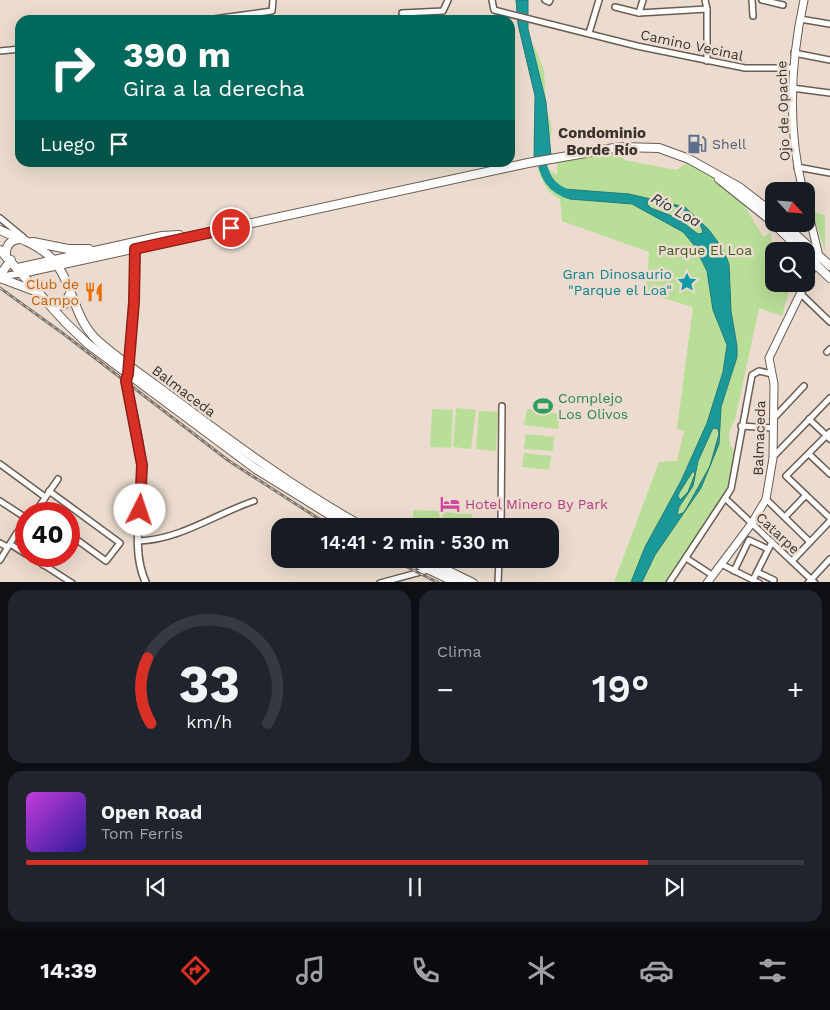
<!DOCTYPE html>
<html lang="es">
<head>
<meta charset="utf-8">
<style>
  :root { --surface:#171b24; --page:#20242c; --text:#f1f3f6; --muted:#9ea1a6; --line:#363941; --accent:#d93025 }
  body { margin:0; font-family:"Work Sans",sans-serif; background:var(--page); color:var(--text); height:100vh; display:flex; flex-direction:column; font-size:19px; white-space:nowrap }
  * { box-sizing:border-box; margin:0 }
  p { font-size:16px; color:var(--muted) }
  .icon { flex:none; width:28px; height:28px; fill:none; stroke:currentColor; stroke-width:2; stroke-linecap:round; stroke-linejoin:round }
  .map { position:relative; height:582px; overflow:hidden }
  .drawer { display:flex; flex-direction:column; gap:8px; padding:8px; background:#0d0f14; flex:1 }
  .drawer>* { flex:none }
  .banner { position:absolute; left:15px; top:15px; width:500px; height:152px; border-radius:15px; box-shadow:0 5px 20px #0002; background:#00695c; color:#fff; overflow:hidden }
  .needle { width:32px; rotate:116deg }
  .tools { position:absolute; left:765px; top:182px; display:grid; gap:10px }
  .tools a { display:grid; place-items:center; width:50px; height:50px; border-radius:10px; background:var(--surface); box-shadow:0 5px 20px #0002; font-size:25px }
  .speed { position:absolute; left:15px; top:502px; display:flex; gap:10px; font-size:25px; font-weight:700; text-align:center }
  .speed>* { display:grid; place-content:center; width:65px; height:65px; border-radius:50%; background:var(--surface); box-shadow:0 5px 20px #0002; line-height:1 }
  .speed .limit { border:8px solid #d22; background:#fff; color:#111 }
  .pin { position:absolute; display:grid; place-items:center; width:42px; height:42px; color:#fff; margin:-21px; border:2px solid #fff; border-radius:50%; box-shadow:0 1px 5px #0007 }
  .me { position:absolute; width:55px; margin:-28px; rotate:4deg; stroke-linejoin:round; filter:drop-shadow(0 0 4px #0008) }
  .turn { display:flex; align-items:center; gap:18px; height:105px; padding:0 25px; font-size:22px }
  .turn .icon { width:65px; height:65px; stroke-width:2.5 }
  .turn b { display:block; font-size:35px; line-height:42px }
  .then { display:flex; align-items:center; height:48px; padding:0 25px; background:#0003; gap:10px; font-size:19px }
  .big { font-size:38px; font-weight:600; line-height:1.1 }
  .drawer .tile { flex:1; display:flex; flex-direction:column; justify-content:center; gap:8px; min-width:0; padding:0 18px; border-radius:15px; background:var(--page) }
  .drawer .dial { align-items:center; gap:0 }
  .dial svg { height:130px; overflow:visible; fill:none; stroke:var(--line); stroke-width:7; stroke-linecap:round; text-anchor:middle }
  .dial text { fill:var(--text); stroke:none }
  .song { display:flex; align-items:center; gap:15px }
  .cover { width:60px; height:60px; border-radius:8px; background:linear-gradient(135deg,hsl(290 70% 55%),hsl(250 70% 35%)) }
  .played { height:5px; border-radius:2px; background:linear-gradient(90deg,var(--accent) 80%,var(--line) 80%) }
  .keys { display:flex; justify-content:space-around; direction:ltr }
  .heat { display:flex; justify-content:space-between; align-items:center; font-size:28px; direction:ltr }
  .drawer .tiles { flex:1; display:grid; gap:8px; grid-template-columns:1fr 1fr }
  .tile:last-child { grid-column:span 2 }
  .trip { position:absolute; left:271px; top:518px; width:288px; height:50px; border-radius:15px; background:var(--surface); box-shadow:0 5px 20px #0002; font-weight:600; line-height:50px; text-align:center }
  .tab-bar { display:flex; height:80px; justify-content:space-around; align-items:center; background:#090b0e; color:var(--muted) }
  .tab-bar .icon { width:35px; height:35px }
  .tab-bar .current { color:var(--accent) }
  .tab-bar b { font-size:22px; color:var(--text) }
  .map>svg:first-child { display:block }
  .green { fill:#b9de97 }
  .water { fill:#1b9999; stroke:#247a79; fill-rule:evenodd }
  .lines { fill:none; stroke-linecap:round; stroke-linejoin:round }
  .river { stroke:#1b9999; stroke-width:9 }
  .minor-casing { stroke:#6b5d52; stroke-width:8 }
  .tertiary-casing { stroke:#6b5d52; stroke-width:9 }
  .secondary-casing { stroke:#6b5d52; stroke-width:9 }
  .primary-casing { stroke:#6b5d52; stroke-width:10 }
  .minor { stroke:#fff; stroke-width:5 }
  .tertiary { stroke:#fff; stroke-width:6 }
  .secondary { stroke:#fff; stroke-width:7 }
  .primary { stroke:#fff; stroke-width:8 }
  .rail-casing { stroke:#80756e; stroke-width:3 }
  .rail { stroke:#ecdccf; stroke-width:1; stroke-dasharray:4; stroke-linecap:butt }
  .route-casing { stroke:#8d1f18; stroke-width:12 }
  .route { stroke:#d93025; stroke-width:9 }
  .labels { text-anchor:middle; stroke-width:5; stroke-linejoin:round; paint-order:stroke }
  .street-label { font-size:14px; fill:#39322e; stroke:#ecdccf }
  .service-label { font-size:14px; fill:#4e5e75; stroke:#ecdccf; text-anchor:start }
  .park-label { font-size:14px; fill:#415e21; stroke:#ecdccf }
  .culture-label { font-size:14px; fill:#0d838f; stroke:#ecdccf; text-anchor:end }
  .food-label { font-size:14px; fill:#c56008; stroke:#ecdccf; text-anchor:end }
  .leisure-label { font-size:14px; fill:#27864d; stroke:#ecdccf; text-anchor:start }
  .hotel-label { font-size:14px; fill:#b23c85; stroke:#ecdccf; text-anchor:start }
  .neighbourhood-label { font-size:15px; font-weight:bold; fill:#39322e; stroke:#ecdccf }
  .water-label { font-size:15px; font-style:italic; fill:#1a3333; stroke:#ecdccf }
</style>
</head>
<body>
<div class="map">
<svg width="830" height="583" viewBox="0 0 830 583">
  <rect width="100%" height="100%" fill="#ecdccf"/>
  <g class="green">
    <path d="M526,20L532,44L535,48L544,70L546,104L545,110C554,122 554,139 543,149L546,167L557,175V160L614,150L621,154L624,160L677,170L686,163L704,171L743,203L763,237L771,233V241L783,251H774V284H791L782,316L759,308L735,420C727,430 727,443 735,453L724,498L668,582H614L659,462L677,461L684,431L677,429L693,307L646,293L649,252L562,221L560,199C538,190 531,148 534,127C535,120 540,112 538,105C534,83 528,62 522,41C520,34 518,30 518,22Z"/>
    <path d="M812,212L825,215V251Z"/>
    <path d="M456,408L476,410L471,449L453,447Z"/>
    <path d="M432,409L453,410L451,448L430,447Z"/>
    <path d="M527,409L560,414L558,429L524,425Z"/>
    <path d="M479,411L498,412L496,451L476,449Z"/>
    <path d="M526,434L554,437L553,451L524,449Z"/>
    <path d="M524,453L551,456L549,470L522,467Z"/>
    <path d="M413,510L440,511L439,525L413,524Z"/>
    <path d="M443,512L472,514L471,526H442Z"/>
  </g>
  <g class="water">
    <path d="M516,0H528V29L546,102L551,156L534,160L535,96L518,24Z"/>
    <path d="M564,189L629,194L685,207L709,230L723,249L729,264L731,311L737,346V357L721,407L719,444L701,488L655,555L642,582H631L645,547L681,481L707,423L723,372L727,345L713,310L707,271L694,245L683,232L632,204L570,199L562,196L561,191ZM649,201C669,203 699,210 703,233L698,234L677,218L651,208L647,204ZM713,428L718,429L719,434L710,466L686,509L683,513L677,515L679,507L693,486L698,461ZM693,471L695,474L688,492L680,500L678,496L679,493Z"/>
  </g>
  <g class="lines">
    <path class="river" d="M541,153C542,174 550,189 571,195"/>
    <defs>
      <g id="minor">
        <path d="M492,0L494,10L637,46L745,68H792"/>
        <path d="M545,0L549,2L550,0"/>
        <path d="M705,0L707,9V61"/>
        <path d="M752,0L753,16"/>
        <path d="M762,0L783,5"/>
        <path d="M615,7L639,13L707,9"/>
        <path d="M402,13L443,11L448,0"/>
        <path d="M639,13L643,0"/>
        <path d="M800,19L830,24"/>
        <path d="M206,20L272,11L273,0"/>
        <path d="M589,33L599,0"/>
        <path d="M0,51L20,49"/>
        <path d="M794,53L830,60"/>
        <path d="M792,88L830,93"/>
        <path d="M797,167L830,173"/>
        <path d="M0,218L23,237"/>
        <path d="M800,293L830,322"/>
        <path d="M827,352L830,349"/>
        <path d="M773,419L804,386"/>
        <path d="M809,419L830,439"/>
        <path d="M741,426L773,428"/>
        <path d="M830,432L786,476L830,518"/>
        <path d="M809,454L830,474"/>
        <path d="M773,457L830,398"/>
        <path d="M0,464L45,497"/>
        <path d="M49,491L120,543L106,561L69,534"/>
        <path d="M726,499L815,583"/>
        <path d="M766,499L810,542"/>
        <path d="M0,501L26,518"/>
        <path d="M34,514L58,479"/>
        <path d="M785,517L806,495"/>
        <path d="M501,526L502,406"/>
        <path d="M139,541C182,539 215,514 254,501"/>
        <path d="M0,543L7,547"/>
        <path d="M10,544L26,554"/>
        <path d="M30,556L72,583"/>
        <path d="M686,558L712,575"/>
        <path d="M0,560L16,534L26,523"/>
        <path d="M792,561L830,521"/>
        <path d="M721,564L759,583"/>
        <path d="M43,565L48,556"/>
        <path d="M734,571L749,540L768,549"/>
        <path d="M757,572L774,580L773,583"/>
        <path d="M753,580L772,542"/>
        <path d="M380,583L428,570"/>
        <path d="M498,583L499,559"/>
        <path d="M669,583L731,489L752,375L759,371L772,374"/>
        <path d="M808,583L830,559"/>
      </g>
      <g id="tertiary">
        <path d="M135,249L134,303L129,374L126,381C132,409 140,436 142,464C144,502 129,547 146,583"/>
        <path d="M0,277L22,273"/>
      </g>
      <g id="secondary">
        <path d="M803,191C787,127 790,64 804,0"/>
        <path d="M806,203L819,256L806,281"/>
        <path d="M707,583L752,523L766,499L773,458L774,384L769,358L805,284"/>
      </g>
      <g id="primary">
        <path d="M719,179L774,223"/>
        <path d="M774,224L802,251"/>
        <path d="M784,224L830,266"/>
        <path d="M0,230C17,238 33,242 47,254C74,277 71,317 98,341C123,363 151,381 177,401C237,446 297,490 362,526"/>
        <path d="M33,242L68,249H89"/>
        <path d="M0,250L65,322L88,344L256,469L348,526"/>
        <path d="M806,255L830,278"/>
        <path d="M6,256C5,245 12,238 22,239"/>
        <path d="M18,268L162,236L179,235"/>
        <path d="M3,271L11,260"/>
        <path d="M22,273L528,163L620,147L659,148L689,159L739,187L774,214"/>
        <path d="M0,278L35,291"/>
        <path d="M50,304L55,306L64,305L70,294"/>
        <path d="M407,559L457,583"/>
        <path d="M424,559L473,583"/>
      </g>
    </defs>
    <use href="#minor" class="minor-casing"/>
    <use href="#tertiary" class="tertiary-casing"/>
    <use href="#secondary" class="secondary-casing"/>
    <use href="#primary" class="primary-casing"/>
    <use href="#minor" class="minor"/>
    <use href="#tertiary" class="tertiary"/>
    <use href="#secondary" class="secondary"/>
    <use href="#primary" class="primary"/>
    <defs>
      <g id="rail">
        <path d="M0,288L65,335L229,461L330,526"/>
        <path d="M391,559L439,583"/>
      </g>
    </defs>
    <use href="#rail" class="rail-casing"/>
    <use href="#rail" class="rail"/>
  </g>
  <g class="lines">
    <defs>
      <path id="route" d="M140,510L142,465L126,381L128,374L134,302L135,249L231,228"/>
    </defs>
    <use href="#route" class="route-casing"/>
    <use href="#route" class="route"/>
  </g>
  <defs>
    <symbol id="fuel-bare" viewBox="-9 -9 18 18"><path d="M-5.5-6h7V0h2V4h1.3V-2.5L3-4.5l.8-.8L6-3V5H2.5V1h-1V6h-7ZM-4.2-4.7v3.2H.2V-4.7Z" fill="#5c6f8a" stroke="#ecdccf" stroke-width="2.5" paint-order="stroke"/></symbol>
    <symbol id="sight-bare" viewBox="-9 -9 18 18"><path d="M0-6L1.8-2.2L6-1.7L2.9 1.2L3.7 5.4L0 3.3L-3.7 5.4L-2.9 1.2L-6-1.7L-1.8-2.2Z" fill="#0f9aa8" stroke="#ecdccf" stroke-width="2.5" paint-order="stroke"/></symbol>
    <symbol id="restaurant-bare" viewBox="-9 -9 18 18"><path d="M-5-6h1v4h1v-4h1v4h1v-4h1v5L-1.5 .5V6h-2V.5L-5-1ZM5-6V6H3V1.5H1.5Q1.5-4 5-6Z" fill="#e8710a" stroke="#ecdccf" stroke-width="2.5" paint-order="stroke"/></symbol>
    <symbol id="stadium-bare" viewBox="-9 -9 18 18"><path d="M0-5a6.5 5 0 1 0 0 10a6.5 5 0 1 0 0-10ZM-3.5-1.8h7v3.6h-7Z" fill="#2e9e5b" stroke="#ecdccf" stroke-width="2.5" paint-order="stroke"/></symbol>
    <symbol id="hotel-bare" viewBox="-9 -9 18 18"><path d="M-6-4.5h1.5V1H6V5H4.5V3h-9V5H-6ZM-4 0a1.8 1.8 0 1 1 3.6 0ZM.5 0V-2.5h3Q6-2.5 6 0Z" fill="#d1479c" stroke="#ecdccf" stroke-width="2.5" paint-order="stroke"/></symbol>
  </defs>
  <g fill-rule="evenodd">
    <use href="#fuel-bare" x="683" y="130" width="28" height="28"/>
    <use href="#sight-bare" x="673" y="268" width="28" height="28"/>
    <use href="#restaurant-bare" x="80" y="278" width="28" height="28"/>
    <use href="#stadium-bare" x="529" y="392" width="28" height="28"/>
    <use href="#hotel-bare" x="436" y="490" width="28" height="28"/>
  </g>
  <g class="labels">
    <g class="street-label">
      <text transform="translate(692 45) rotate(12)" y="5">Camino Vecinal</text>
      <text transform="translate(783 111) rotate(-92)" y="5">Ojo de Opache</text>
      <text transform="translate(184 391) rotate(37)" y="5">Balmaceda</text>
      <text transform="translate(759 438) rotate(-88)" y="5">Balmaceda</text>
      <text transform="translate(778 533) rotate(43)" y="5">Catarpe</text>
    </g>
    <g class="service-label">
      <text x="712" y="149">Shell</text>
    </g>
    <g class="park-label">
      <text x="705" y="255">Parque El Loa</text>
    </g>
    <g class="culture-label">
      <text x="672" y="279">Gran Dinosaurio<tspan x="672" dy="16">"Parque el Loa"</tspan></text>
    </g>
    <g class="food-label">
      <text x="79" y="289">Club de<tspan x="79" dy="16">Campo</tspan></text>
    </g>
    <g class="leisure-label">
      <text x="558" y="403">Complejo<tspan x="558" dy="16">Los Olivos</tspan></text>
    </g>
    <g class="hotel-label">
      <text x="465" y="509">Hotel Minero By Park</text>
    </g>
    <g class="neighbourhood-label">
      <text x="602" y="138">Condominio<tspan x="602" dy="17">Borde Río</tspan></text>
    </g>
    <g class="water-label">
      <text transform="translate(676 210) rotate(29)" y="5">Río Loa</text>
    </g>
  </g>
</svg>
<div class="tools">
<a><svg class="needle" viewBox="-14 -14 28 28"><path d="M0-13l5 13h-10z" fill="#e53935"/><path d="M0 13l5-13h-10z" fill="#9ea1a6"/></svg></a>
<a><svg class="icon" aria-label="search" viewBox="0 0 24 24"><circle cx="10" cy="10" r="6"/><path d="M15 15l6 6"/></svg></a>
</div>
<div class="speed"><div class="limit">40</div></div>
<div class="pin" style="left:231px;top:228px;background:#d93025"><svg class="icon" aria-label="arrive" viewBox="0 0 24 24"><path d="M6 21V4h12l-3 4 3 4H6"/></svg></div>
<svg class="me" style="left:140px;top:510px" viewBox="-20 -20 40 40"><circle r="19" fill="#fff"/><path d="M0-13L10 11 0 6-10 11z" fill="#d93025"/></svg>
<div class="trip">14:41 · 2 min · 530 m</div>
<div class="banner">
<div class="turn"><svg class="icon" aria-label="right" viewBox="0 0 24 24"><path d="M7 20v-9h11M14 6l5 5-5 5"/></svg><div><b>390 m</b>Gira a la derecha</div></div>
<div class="then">Luego<svg class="icon" aria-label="arrive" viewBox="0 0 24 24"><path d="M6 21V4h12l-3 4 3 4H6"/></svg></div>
</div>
</div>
<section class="drawer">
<div class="tiles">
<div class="tile dial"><svg viewBox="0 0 100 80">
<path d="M14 69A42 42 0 1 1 86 69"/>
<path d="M14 69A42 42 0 0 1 12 29" stroke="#d93025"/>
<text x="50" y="56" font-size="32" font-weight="700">33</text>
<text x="50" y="72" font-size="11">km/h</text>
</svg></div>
<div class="tile"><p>Clima</p>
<div class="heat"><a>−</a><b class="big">19°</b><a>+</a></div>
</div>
<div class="tile">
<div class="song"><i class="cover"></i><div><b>Open Road</b><p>Tom Ferris</p></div></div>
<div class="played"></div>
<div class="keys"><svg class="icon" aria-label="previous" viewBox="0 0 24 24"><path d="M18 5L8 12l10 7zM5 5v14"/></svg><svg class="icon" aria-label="pause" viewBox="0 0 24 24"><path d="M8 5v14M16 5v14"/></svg><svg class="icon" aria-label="next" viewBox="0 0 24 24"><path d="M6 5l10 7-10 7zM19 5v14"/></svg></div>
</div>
</div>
</section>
<nav class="tab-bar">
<b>14:39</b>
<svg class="icon current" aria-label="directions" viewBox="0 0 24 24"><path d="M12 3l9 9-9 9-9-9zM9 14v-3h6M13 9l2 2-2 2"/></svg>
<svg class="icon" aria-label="music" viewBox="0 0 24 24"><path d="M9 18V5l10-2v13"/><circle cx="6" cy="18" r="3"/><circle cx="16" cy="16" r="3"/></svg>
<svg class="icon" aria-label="phone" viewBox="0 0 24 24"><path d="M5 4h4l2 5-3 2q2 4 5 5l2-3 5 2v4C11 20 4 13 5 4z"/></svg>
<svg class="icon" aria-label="climate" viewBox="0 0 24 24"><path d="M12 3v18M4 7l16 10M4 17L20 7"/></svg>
<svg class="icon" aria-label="car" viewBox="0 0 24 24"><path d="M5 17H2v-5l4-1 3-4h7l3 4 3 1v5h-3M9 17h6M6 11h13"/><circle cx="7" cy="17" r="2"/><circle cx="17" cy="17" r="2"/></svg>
<svg class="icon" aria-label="filters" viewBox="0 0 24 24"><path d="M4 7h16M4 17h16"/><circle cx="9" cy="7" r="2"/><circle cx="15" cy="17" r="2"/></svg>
</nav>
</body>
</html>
